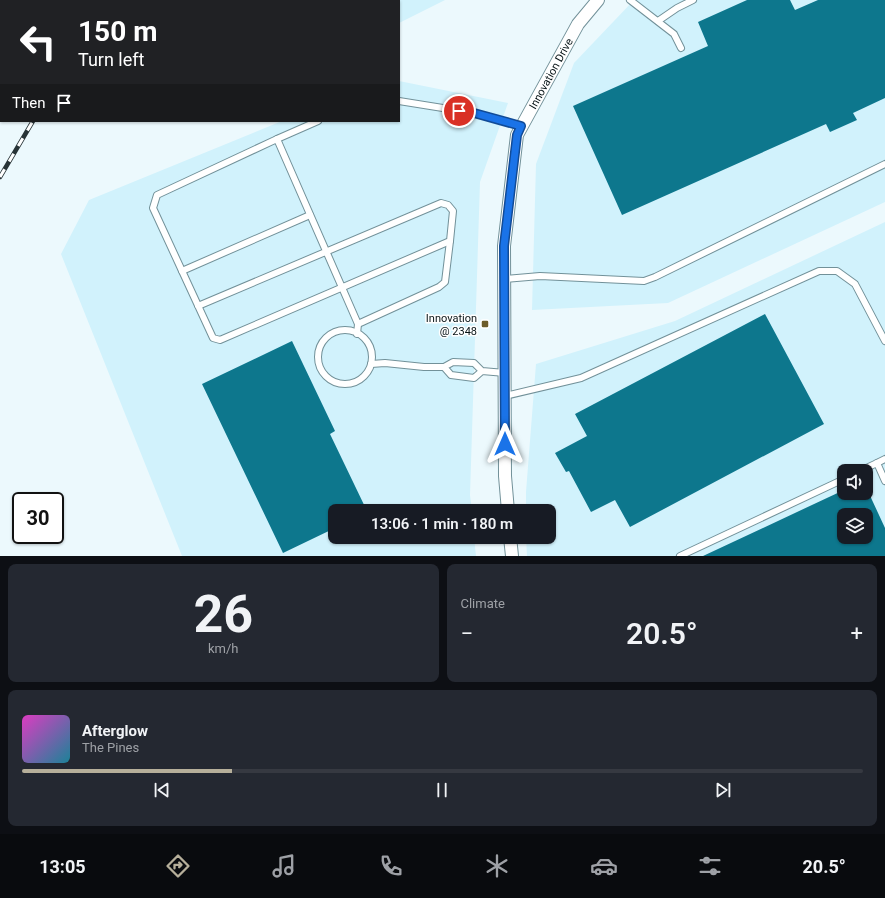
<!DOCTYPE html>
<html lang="en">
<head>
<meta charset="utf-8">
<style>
  :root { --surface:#171b24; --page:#242831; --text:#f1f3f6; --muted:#9ea1a6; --line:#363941; --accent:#b6af9a }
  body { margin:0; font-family:Roboto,sans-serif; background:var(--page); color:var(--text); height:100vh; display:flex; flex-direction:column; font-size:15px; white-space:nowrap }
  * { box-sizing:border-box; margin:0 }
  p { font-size:13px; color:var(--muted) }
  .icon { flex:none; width:22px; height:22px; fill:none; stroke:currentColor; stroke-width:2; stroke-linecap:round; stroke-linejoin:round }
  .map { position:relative; height:556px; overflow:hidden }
  .sheet { display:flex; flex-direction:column; gap:8px; padding:8px; background:#0d0f14; flex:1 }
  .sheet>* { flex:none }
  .guide { position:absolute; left:0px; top:0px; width:400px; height:122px; box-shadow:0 1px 3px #0004; background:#202124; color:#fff; overflow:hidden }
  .fabs { position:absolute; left:837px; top:464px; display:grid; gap:8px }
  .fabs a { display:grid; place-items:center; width:36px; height:36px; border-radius:8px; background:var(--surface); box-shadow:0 1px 3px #0004; font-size:20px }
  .speed { position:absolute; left:12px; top:492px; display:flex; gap:8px; font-size:20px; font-weight:700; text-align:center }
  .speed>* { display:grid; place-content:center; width:52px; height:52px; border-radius:50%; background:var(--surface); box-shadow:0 1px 3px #0004; line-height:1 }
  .speed .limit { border:2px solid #111; border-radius:6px; background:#fff; color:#111 }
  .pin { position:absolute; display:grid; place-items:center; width:34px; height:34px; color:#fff; margin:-17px; border:2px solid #fff; border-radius:50%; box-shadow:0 1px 4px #0007 }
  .me { position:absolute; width:44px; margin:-22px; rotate:0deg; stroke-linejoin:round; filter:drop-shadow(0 0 3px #0008) }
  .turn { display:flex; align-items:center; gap:14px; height:84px; padding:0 12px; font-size:18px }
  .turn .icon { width:52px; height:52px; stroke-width:2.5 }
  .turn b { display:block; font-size:28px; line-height:34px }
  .then { display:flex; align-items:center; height:38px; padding:0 12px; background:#0003; gap:8px; font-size:15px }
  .big { font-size:30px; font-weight:600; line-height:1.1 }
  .sheet .card { flex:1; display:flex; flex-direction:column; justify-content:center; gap:6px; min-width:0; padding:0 14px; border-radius:8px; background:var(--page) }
  .sheet .dial { align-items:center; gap:0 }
  .dial b { font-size:52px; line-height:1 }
  .song { display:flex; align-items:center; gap:12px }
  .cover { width:48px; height:48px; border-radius:6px; background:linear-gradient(135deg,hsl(310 70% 55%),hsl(190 70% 35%)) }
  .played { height:4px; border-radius:2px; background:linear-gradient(90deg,var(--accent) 25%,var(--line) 25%) }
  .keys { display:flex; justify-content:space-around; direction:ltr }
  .heat { display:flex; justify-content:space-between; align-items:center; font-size:22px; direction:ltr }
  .sheet .tiles { flex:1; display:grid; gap:8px; grid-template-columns:1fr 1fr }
  .card:last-child { grid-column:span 2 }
  .trip { position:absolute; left:328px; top:504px; width:228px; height:40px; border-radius:8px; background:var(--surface); box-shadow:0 1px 3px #0004; font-weight:600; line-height:40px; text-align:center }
  .menu { display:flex; height:64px; justify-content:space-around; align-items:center; background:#090b0e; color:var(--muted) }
  .menu .icon { width:28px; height:28px }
  .menu .on { color:var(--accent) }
  .menu b { font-size:18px; color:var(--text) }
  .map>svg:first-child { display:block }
  .built { fill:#d1f2fc; fill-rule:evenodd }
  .building { fill:#0d778d; fill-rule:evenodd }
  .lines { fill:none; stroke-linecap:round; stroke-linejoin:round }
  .lane-casing { stroke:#729199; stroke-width:8 }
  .street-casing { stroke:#729199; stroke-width:14 }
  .lane { stroke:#fff; stroke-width:6 }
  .street { stroke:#fff; stroke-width:12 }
  .rail-casing { stroke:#283437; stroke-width:4.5 }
  .rail { stroke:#fff; stroke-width:3; stroke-dasharray:9; stroke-linecap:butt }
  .route-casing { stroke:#114b97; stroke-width:10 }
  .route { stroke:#1a73e8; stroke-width:7 }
  .poi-dot { fill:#6e5c2a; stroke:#fff; stroke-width:1.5 }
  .labels { text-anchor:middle; stroke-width:3; stroke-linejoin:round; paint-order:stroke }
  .street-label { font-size:11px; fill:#071316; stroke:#fff }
  .poi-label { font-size:11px; fill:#071316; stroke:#fff; text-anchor:end }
</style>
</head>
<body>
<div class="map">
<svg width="885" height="556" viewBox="0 0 885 556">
  <rect width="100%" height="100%" fill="#ecf9fd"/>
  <g class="built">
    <path d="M358,0H445L399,23V1H358Z"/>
    <path d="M634,0H885V202L668,303L532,310L536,164L574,63Z"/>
    <path d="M399,81L508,103L480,182L470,495L472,511H335V537H474L476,556H182L61,254L89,200L282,121H399Z"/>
    <path d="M885,222V556H527L526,537H549V511H526V492L536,364L675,321ZM844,471H866V493H844ZM844,515H866V537H844Z"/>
  </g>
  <g class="building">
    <path d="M747,0H790L795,10L818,0H885V98L853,113L857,120L830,132L826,124L622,215L573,106L708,46L698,22Z"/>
    <path d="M765,314L824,424L630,527L615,500L591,512L569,471L566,472L555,453L587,436L575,414Z"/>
    <path d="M292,341L335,431L330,434L367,511H335V528L283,553L202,384Z"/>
    <path d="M866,487L885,528V556H703L844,490V493H866ZM844,515H866V537H844Z"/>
  </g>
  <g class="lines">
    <defs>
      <g id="lane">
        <path d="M630,0L674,34L681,48"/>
        <path d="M658,21L677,8L693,0"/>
        <path d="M399,101L474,113L521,126"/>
        <path d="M277,139L318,121"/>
        <path d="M182,271L310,215"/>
        <path d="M504,279L540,276L644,281L655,277L885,164"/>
        <path d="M198,306L441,203L448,205L453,211L450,241L220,340L213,338C193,295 173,251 153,208L157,195L277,139L358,324L357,334"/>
        <path d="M358,324L439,287L445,282L450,241"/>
        <circle cx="345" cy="357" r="27"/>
        <path d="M371,364L385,363L424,367H444"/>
        <path d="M482,371L474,363L453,362L444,367L451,375L474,378L482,371L505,373"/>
        <path d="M505,396L581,378L819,271H837L855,284L885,341"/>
        <path d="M877,463L885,459"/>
        <path d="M860,471L877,463L885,481"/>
        <path d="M680,556L844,479"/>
      </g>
      <g id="street">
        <path id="s1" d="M508,511L505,476L504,246L517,135L578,24L598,0"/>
        <path d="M510,537L512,556"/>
      </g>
    </defs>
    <use href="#lane" class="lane-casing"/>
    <use href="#street" class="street-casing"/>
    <use href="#lane" class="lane"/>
    <use href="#street" class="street"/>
    <defs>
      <g id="rail">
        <path d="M98,1L99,0"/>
        <path d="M105,1V0"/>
        <path d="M0,177L33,121"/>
      </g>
    </defs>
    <use href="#rail" class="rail-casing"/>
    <use href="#rail" class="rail"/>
  </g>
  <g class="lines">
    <defs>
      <path id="route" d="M459,111L474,113L521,126L517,135L504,246L505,444"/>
    </defs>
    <use href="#route" class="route-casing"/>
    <use href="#route" class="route"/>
  </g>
  <rect class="poi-dot" x="481" y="320" width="8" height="8" rx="2"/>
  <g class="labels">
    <g class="street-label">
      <text dy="4" stroke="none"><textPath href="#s1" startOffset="447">Innovation Drive</textPath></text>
    </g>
    <g class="poi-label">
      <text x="477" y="322">Innovation<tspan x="477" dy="13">@ 2348</tspan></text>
    </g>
  </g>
</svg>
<div class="fabs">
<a><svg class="icon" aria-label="sound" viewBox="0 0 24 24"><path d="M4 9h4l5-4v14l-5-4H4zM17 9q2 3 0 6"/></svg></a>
<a><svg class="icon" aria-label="layers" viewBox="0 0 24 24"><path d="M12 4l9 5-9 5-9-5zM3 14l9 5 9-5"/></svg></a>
</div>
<div class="speed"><div class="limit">30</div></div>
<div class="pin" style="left:459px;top:111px;background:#d93025"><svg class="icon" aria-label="arrive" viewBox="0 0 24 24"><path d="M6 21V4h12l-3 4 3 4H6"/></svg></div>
<svg class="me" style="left:505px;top:444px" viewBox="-20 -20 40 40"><path d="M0-17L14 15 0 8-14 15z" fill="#1a73e8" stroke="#fff" stroke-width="4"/></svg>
<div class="trip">13:06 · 1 min · 180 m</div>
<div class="guide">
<div class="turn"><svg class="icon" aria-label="left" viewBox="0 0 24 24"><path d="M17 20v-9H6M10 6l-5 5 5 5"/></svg><div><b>150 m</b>Turn left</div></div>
<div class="then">Then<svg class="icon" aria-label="arrive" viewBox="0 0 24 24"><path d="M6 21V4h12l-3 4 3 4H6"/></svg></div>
</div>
</div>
<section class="sheet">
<div class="tiles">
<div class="card dial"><b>26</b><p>km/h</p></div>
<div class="card"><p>Climate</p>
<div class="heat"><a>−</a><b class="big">20.5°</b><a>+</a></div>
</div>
<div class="card">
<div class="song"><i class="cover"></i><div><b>Afterglow</b><p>The Pines</p></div></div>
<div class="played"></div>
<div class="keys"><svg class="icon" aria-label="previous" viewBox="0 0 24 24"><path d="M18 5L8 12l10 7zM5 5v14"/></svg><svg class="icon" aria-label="pause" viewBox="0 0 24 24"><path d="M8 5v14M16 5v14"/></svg><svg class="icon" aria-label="next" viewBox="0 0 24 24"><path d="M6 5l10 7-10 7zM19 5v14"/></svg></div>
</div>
</div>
</section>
<nav class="menu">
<b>13:05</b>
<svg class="icon on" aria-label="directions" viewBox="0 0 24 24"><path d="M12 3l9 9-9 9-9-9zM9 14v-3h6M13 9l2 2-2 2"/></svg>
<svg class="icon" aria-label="music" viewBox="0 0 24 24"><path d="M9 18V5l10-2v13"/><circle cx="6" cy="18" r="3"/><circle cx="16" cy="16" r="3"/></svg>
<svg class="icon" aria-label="phone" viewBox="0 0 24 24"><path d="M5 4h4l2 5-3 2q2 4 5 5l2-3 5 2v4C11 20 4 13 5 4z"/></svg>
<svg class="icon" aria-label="climate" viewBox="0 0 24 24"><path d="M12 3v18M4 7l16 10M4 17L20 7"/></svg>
<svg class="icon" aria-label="car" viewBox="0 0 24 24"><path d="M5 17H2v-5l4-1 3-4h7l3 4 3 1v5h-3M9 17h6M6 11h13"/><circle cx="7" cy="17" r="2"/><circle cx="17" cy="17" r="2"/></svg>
<svg class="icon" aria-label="filters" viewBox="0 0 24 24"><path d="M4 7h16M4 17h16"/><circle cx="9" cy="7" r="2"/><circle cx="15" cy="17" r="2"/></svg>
<b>20.5°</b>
</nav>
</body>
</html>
